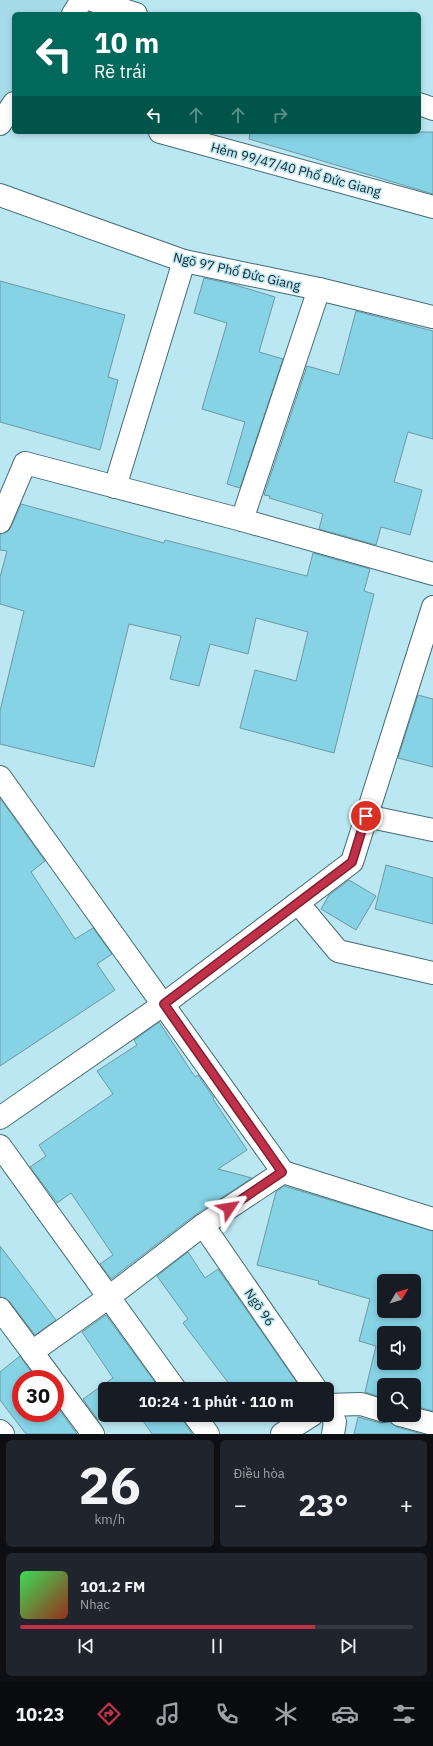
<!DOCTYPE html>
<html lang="vi">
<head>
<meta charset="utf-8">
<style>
  :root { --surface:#171b24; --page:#20242c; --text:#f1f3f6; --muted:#9ea1a6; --line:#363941; --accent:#c2314a }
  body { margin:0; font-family:"IBM Plex Sans",sans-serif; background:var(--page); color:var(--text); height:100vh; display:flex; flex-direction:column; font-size:15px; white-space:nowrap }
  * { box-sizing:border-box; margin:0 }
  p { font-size:13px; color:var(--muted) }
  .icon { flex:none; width:22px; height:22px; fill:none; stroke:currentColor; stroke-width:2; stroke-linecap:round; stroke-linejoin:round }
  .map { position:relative; height:1434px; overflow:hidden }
  .panel { display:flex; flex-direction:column; gap:6px; padding:6px; background:#0d0f14; flex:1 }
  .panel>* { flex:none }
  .top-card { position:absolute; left:12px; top:12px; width:409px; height:122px; border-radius:6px; box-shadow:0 2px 6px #0003; background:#00695c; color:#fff; overflow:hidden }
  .needle { width:26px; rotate:52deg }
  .tools { position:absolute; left:377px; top:1274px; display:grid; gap:8px }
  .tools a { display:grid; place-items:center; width:44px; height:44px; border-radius:6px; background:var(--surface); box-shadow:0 2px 6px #0003; font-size:20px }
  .speed { position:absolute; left:12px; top:1370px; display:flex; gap:8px; font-size:20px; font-weight:700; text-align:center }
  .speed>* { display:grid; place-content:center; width:52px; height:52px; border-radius:50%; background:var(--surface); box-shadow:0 2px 6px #0003; line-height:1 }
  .speed .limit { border:6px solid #d22; background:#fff; color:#111 }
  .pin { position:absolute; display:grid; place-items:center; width:34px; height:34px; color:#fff; margin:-17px; border:2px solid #fff; border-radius:50%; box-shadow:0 1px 4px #0007 }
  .me { position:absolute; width:44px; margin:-22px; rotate:57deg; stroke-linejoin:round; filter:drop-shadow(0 0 3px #0008) }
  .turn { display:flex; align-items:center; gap:14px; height:84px; padding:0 16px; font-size:18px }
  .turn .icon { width:52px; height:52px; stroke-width:2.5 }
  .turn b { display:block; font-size:28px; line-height:34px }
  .lanes { display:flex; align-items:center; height:38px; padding:0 16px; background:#0003; justify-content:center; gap:20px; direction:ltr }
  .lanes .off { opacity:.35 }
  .big { font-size:30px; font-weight:700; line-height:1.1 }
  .panel .card { flex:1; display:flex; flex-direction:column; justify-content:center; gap:6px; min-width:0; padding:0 14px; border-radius:6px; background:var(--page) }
  .panel .dial { align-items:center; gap:0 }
  .dial b { font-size:52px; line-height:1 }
  .song { display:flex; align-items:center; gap:12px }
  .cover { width:48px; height:48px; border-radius:6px; background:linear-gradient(135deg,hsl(130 70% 55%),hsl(10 70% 35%)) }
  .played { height:4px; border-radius:2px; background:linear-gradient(90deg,var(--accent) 75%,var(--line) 75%) }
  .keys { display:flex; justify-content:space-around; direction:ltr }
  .heat { display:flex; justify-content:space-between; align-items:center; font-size:22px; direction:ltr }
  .panel .tiles { flex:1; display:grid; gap:6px; grid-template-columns:1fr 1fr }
  .card:last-child { grid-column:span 2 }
  .trip { position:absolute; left:98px; top:1382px; width:236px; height:40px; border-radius:6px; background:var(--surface); box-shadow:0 2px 6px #0003; font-weight:700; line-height:40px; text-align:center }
  .dock { display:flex; height:64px; justify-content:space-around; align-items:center; background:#090b0e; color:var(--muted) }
  .dock .icon { width:28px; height:28px }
  .dock .active { color:var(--accent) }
  .dock b { font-size:18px; color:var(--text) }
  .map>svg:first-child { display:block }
  .built { fill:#a6dce9 }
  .building { fill:#85d3e5; stroke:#6e98a2; fill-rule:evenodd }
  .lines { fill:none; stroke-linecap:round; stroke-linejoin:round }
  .minor-casing { stroke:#436c75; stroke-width:24 }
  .minor { stroke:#fff; stroke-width:22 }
  .route-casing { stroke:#7e2030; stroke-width:10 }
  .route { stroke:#c2314a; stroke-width:7 }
  .labels { text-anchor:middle; stroke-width:3; stroke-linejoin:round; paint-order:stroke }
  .street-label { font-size:13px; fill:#18292d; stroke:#bbe7f2 }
</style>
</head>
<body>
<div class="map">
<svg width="433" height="1434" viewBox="0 0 433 1434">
  <rect width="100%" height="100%" fill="#bbe7f2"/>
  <path class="built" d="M0,0H75L66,14H14V91L0,111Z"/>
  <g class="building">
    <path d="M250,132H433V194L249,139Z"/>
    <path d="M204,278L232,284L275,297L259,352L283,359L240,488L227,484L245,422L202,409L227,323L194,313Z"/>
    <path d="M0,281L125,315L108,377L118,380L100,450L0,422Z"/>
    <path d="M356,311L433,331V439L408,432L394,482L422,490L410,535L381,527L376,545L319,529L323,514L269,498L270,496L264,495L307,366L339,375Z"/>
    <path d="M21,504L164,543L165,540L307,576L313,553L370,569L364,591L374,594L334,753L240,728L255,670L296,681L308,632L256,618L248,654L210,644L199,686L170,679L181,636L129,624L94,767L0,744V711L24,611L0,604V577L7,551L0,550V534L7,532L11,527Z"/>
    <path d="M418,695L433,699V767L398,758Z"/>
    <path d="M0,798L45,861L31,872L75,939L93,928L112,954L97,964L115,990L0,1066Z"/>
    <path d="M386,865L433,878V924L375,909Z"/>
    <path d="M349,880L376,896L356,930L321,909L329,895Z"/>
    <path d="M159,1022L195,1077L198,1075L209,1091L214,1098L213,1099L247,1150L218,1169L252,1178L195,1215L111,1279L100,1264L113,1255L71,1193L57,1203L30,1167L46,1156L39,1145L113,1094L97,1071L137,1045L134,1040Z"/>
    <path d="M284,1186L433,1231V1411L414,1406V1385H384V1398L365,1392L376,1346L359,1341L370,1299L318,1284L319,1281L257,1265L276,1192ZM384,1281H414V1311H384ZM384,1333H414V1363H384Z"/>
    <path d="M0,1246L56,1320L35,1335L10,1302L5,1298L0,1297Z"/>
    <path d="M188,1252L205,1278L218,1269L300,1387L297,1389H233L183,1323L188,1319L157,1276Z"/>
    <path d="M106,1315L160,1389H105V1415L98,1420L83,1399L113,1378L82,1332Z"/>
    <path d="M20,1356L36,1379H21V1413H55V1404L77,1434H26L0,1400V1372Z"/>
    <path d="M139,1415H182L184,1422L192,1434H152Z"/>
    <path d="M358,1417L380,1423L390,1422L397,1427L422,1434H354Z"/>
  </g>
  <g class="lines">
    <defs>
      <g id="minor">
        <path d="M92,0L136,14"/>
        <path d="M73,14L82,0"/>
        <path d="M419,104L433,109"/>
        <path d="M0,124L14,103"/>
        <path d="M160,132L433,207"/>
        <path d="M0,195L184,261L319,289L433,317"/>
        <path d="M115,487L184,261"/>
        <path d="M242,520L319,289"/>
        <path d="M0,522L25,463L242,520L433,574"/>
        <path d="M0,777L283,1172L203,1225L109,1297L32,1352"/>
        <path d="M366,816L433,830"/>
        <path d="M298,903L338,951L433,973"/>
        <path d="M0,1118L164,1004L352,862L433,607"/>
        <path d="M0,1146L175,1389"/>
        <path d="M283,1172L433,1219"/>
        <path d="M203,1225L316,1389"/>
        <path d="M0,1309L52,1379"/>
        <path d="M55,1383L93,1434"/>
        <path d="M327,1405L361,1404L384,1411"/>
        <path d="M327,1405L335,1422L333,1434"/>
        <path d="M194,1415L208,1434"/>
        <path d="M400,1415L433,1424"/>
        <path d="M0,1431L3,1434"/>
        <path d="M282,1434L312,1415"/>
      </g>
    </defs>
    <use href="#minor" class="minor-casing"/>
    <use href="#minor" class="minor"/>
  </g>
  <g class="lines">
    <defs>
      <path id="route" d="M229,1208L282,1172L164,1004L352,862L366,816"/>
    </defs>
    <use href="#route" class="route-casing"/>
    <use href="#route" class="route"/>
  </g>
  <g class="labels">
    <g class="street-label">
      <text transform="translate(296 169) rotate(15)" y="5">Hẻm 99/47/40 Phố Đức Giang</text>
      <text transform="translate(237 271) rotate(13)" y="5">Ngõ 97 Phố Đức Giang</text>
      <text transform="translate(260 1307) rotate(55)" y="5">Ngõ 96</text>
    </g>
  </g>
</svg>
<div class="tools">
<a><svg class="needle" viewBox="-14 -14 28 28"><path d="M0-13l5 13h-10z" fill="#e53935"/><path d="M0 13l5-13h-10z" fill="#9ea1a6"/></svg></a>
<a><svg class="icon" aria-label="sound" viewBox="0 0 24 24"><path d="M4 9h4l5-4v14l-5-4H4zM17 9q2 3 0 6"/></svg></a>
<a><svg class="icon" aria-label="search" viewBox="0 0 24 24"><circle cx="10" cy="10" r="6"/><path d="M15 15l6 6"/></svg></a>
</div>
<div class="speed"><div class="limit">30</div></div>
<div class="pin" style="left:366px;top:816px;background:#d93025"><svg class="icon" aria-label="arrive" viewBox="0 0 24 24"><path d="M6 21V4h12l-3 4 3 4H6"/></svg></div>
<svg class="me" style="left:229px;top:1208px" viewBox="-20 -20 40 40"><path d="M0-17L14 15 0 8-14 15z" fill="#c2314a" stroke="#fff" stroke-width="4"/></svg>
<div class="trip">10:24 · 1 phút · 110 m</div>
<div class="top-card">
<div class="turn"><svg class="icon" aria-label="left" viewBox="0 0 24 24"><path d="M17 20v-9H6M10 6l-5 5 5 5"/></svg><div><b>10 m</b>Rẽ trái</div></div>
<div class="lanes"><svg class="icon" aria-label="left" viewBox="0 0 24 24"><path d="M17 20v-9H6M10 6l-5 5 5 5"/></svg><svg class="icon off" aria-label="ahead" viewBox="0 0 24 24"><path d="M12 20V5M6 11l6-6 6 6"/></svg><svg class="icon off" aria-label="ahead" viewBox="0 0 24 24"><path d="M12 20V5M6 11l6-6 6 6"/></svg><svg class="icon off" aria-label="right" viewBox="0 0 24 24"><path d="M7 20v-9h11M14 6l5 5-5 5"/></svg></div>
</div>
</div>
<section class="panel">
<div class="tiles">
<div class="card dial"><b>26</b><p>km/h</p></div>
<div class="card"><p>Điều hòa</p>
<div class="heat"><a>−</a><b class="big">23°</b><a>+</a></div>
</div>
<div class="card">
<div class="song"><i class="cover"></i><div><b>101.2 FM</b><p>Nhạc</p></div></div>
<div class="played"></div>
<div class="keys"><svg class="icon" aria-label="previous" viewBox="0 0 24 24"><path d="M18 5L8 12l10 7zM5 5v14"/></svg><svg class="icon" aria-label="pause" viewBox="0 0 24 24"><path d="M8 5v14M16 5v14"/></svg><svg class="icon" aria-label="next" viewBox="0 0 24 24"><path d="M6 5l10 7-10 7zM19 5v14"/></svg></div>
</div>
</div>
</section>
<nav class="dock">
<b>10:23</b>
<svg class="icon active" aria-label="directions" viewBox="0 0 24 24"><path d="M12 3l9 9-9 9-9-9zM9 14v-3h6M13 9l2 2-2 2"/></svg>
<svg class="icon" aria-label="music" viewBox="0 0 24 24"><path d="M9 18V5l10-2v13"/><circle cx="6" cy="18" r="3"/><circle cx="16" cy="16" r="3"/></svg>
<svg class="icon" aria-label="phone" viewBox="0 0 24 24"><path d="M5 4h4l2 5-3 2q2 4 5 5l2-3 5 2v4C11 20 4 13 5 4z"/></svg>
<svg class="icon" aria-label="climate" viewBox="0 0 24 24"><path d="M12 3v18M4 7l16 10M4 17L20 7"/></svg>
<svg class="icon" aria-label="car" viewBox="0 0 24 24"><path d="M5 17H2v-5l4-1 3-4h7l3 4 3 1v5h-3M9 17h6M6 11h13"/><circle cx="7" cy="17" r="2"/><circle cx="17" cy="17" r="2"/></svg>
<svg class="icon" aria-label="filters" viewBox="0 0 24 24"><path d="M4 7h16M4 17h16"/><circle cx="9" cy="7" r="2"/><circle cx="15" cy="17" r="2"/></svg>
</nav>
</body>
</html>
